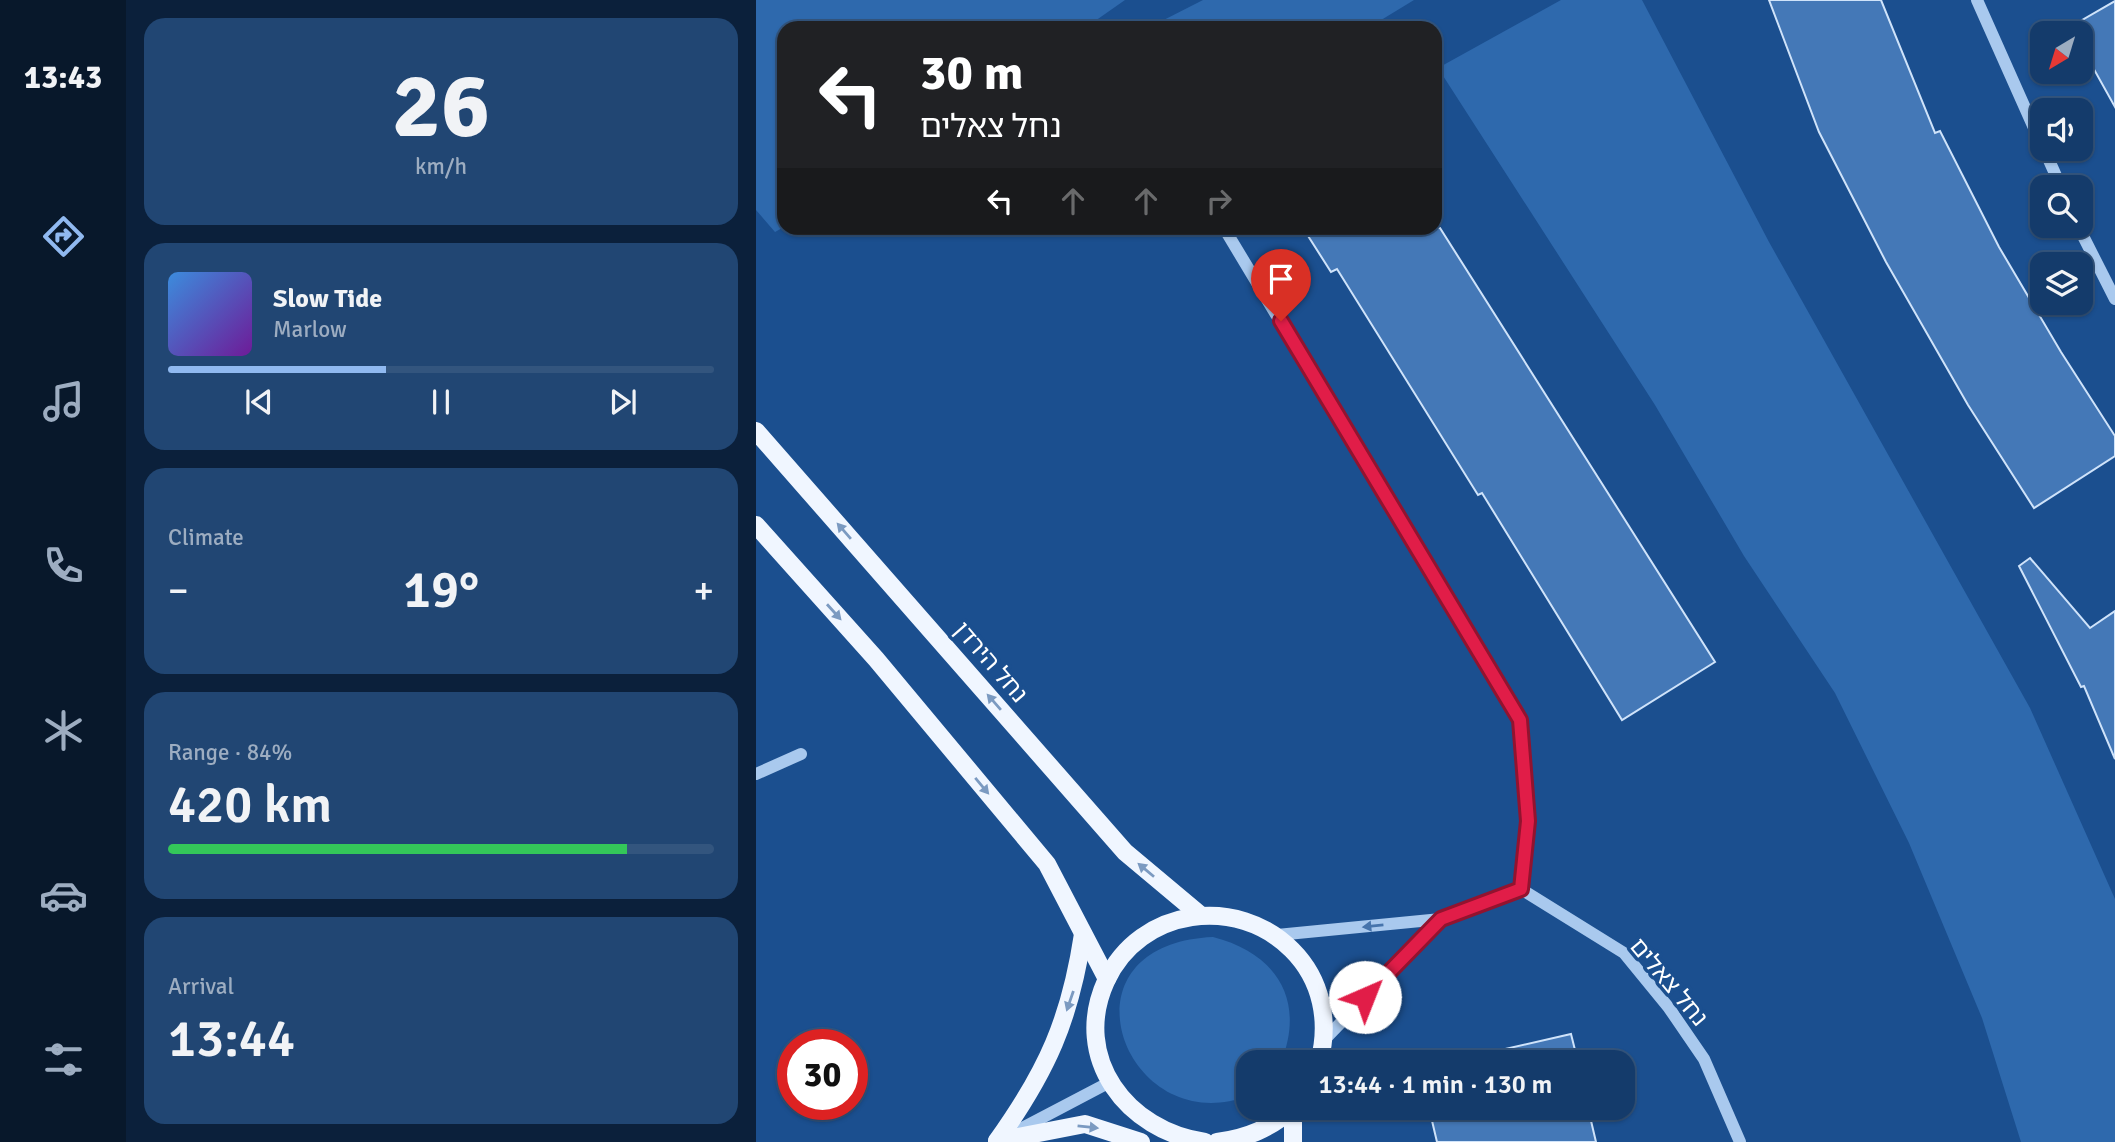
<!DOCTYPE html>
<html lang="en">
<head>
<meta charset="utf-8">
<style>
  :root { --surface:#143b6b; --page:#214673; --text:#f1f3f6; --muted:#9dadc1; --line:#33557e; --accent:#90b9f0 }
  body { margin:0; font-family:Signika,"Noto Sans Hebrew",sans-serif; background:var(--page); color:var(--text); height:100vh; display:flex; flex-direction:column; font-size:26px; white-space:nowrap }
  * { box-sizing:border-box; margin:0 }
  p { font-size:23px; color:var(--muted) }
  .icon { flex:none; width:38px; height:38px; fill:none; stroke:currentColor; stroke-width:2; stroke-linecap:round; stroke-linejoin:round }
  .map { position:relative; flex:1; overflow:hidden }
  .panel { display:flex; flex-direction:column; gap:18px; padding:18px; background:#0b203b; width:630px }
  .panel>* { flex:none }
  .hud { position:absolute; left:21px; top:21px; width:665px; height:214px; border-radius:21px; box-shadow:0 2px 5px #0004,0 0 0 2px var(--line); background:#202124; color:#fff; overflow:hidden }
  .needle { width:46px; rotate:218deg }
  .fabs { position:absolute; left:1274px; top:21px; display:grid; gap:14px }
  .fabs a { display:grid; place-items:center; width:63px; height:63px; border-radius:14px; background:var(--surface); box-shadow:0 2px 5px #0004,0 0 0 2px var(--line); font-size:35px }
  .speed { position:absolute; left:21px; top:1029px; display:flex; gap:14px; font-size:35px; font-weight:700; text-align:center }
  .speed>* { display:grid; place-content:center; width:91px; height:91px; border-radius:50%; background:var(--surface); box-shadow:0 2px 5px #0004,0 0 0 2px var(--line); line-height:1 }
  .speed .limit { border:10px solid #d22; background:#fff; color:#111 }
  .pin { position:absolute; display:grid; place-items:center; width:60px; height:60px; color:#fff; margin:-72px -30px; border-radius:50% 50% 50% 0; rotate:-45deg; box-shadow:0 0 7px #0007 }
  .pin .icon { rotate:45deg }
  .me { position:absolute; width:77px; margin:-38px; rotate:44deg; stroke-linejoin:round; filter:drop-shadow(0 0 5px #0008) }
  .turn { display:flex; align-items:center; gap:24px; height:147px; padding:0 28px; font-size:32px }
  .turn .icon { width:91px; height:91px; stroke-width:2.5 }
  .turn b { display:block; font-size:49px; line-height:60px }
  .lanes { display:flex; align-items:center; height:66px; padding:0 28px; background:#0003; justify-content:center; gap:35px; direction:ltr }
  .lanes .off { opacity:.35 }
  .big { font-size:52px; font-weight:600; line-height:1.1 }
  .panel .tile { flex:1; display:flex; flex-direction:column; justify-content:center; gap:10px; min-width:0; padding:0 24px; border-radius:21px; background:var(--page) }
  .panel .dial { align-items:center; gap:0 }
  .dial b { font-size:91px; line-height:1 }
  .song { display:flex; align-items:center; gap:21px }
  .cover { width:84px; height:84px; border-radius:10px; background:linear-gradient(135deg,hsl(210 70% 55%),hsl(280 70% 35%)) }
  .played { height:7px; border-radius:4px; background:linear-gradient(90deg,var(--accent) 40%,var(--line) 40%) }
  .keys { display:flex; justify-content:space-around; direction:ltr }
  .heat { display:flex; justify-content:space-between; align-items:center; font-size:38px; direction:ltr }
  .charge { height:10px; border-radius:5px; background:linear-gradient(90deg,#34c759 84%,var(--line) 0) }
  .trip { position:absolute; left:480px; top:1050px; width:399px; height:70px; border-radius:21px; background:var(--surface); box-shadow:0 2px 5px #0004,0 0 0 2px var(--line); font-weight:600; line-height:70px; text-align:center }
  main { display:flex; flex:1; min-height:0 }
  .tab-bar { display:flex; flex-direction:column; width:126px; justify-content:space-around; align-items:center; background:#08182b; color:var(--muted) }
  .tab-bar .icon { width:49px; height:49px }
  .tab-bar .on { color:var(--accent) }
  .tab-bar b { font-size:32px; color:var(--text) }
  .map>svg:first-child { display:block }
  .green { fill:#2e69ad }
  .building { fill:#4478b7; stroke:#cfe3fa; stroke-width:2 }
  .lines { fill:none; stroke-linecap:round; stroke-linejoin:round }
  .minor { stroke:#a9c9ee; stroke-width:12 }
  .major { stroke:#f0f6ff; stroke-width:18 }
  .oneway { fill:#7b9ac1 }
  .oneway2 { fill:#4674ac }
  .route-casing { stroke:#92132f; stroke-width:18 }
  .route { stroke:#e11d48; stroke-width:12 }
  .labels { text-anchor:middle; stroke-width:7; stroke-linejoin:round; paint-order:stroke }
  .street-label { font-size:24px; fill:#fff; stroke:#1b4f8f }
</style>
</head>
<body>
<main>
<nav class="tab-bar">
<b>13:43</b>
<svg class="icon on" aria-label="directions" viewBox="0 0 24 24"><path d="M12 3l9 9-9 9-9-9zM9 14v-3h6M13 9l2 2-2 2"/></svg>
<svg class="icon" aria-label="music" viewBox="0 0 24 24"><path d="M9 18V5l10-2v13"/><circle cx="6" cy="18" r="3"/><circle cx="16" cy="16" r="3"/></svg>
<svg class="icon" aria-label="phone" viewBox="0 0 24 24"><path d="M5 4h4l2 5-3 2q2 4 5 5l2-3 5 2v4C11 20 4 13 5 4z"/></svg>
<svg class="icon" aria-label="climate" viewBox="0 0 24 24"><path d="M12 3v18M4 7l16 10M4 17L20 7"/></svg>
<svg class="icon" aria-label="car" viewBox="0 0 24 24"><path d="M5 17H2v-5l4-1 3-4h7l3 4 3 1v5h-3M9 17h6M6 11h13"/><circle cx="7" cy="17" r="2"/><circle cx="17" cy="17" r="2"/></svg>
<svg class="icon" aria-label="filters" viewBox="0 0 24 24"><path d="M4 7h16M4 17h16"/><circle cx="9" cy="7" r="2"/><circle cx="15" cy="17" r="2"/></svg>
</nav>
<section class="panel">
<div class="tile dial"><b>26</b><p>km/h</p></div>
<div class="tile">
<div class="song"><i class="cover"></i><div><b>Slow Tide</b><p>Marlow</p></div></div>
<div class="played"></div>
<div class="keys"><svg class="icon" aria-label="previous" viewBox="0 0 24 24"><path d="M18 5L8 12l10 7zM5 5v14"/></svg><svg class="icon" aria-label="pause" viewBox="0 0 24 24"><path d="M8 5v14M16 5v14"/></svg><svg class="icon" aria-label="next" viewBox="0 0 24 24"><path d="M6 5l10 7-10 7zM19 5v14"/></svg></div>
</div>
<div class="tile"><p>Climate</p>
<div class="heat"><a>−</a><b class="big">19°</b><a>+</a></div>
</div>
<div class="tile"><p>Range · 84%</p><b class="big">420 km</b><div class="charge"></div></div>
<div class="tile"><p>Arrival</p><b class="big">13:44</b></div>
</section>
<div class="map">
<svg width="1359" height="1142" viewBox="0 0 1359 1142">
  <rect width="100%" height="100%" fill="#1b4f8f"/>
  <g class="green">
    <path d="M0,0H369L329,28H28V227L19,232L0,210Z"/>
    <path d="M447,0H658L612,28H392Z"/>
    <path d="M805,0H886L1013,242L1274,708L1359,899V1142H1265L1226,1018L1153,843L1079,693L988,556L899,405L682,68Z"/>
    <path d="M457,937C520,953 550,1000 525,1062H492V1096C368,1142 295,944 457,937Z"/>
  </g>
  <g class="building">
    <path d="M1013,0H1125L1179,133L1184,131L1243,247L1305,352L1359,436V456L1278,508L1212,405L1130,262L1063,132Z"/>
    <path d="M1359,1V107L1325,46V33H1318L1314,27Z"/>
    <path d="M547,228H684L959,662L866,720L726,493L722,495L581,269L575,272Z"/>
    <path d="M1274,558L1334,628L1359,611V759L1328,686L1325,687L1263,566Z"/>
    <path d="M815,1034L822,1062H692Z"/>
    <path d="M673,1108H832L840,1142H681Z"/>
  </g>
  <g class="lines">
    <g class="minor">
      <path d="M1221,0L1286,146"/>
      <path d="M1288,149L1305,187"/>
      <path d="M1322,226L1359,299"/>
      <path d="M468,228L764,720L772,821L765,889"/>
      <path d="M0,774L45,754"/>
      <path d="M521,935L685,919L765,889L868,953L913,1008L948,1059L984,1142"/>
      <path d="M569,1039L685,919"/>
      <path d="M255,1134L354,1082"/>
    </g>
    <g class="major">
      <path d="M0,431L369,852L443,914"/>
      <path d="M0,525L120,659L291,864L351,979"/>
      <path d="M241,1141C291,1071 314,1020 327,934"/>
      <path d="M241,1141L329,1124L385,1142"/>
      <path d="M449,1142C371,1131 315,1058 350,981C384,907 482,895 536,950C566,980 574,1022 563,1062"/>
      <path d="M461,1142C492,1138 515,1128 537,1108"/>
      <path d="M537,1142V1109"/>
    </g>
  </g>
  <defs><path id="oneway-solid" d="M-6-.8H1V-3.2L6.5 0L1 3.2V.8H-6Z" transform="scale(1.75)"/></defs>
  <g class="oneway">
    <use href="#oneway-solid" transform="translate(88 531) rotate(-131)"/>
    <use href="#oneway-solid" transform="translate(78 612) rotate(48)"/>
    <use href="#oneway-solid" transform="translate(238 702) rotate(-131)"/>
    <use href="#oneway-solid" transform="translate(226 786) rotate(50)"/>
    <use href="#oneway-solid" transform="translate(390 870) rotate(-140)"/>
    <use href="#oneway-solid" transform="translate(314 1001) rotate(109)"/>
    <use href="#oneway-solid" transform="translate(332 1127) rotate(6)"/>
  </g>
  <use class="oneway2" href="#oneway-solid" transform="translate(617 926) rotate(174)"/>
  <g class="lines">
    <defs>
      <path id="route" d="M525,321L764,720L772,821L765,889L685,919L609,997"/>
    </defs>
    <use href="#route" class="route-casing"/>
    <use href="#route" class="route"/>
  </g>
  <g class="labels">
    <g class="street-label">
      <text transform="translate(235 662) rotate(49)" y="8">נחל הירדן</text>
      <text transform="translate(913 982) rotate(50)" y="8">נחל צאלים</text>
    </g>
  </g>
</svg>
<div class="fabs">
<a><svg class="needle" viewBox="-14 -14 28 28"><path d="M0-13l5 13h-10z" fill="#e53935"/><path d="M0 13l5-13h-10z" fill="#9dadc1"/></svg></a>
<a><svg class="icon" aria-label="sound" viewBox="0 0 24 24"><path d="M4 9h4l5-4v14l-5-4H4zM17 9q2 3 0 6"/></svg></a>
<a><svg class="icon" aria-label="search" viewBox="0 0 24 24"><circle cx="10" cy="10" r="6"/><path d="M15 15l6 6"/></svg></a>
<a><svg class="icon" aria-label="layers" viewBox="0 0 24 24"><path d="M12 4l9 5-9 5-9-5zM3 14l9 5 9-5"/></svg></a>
</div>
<div class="speed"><div class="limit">30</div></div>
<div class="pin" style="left:525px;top:321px;background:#d93025"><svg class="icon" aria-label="arrive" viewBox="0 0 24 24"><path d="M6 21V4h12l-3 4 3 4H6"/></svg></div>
<svg class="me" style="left:609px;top:997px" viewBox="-20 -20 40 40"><circle r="19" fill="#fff"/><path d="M0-13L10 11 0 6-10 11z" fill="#e11d48"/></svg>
<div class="trip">13:44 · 1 min · 130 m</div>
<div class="hud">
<div class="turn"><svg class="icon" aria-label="left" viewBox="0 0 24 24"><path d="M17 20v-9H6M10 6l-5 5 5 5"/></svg><div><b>30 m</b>נחל צאלים</div></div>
<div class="lanes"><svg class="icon" aria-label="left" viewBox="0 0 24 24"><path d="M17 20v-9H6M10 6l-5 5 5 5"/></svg><svg class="icon off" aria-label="ahead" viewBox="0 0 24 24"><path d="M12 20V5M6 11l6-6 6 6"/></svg><svg class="icon off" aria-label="ahead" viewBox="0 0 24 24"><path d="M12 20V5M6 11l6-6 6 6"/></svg><svg class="icon off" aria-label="right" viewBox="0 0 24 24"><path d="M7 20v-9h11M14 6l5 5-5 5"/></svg></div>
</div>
</div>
</main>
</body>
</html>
